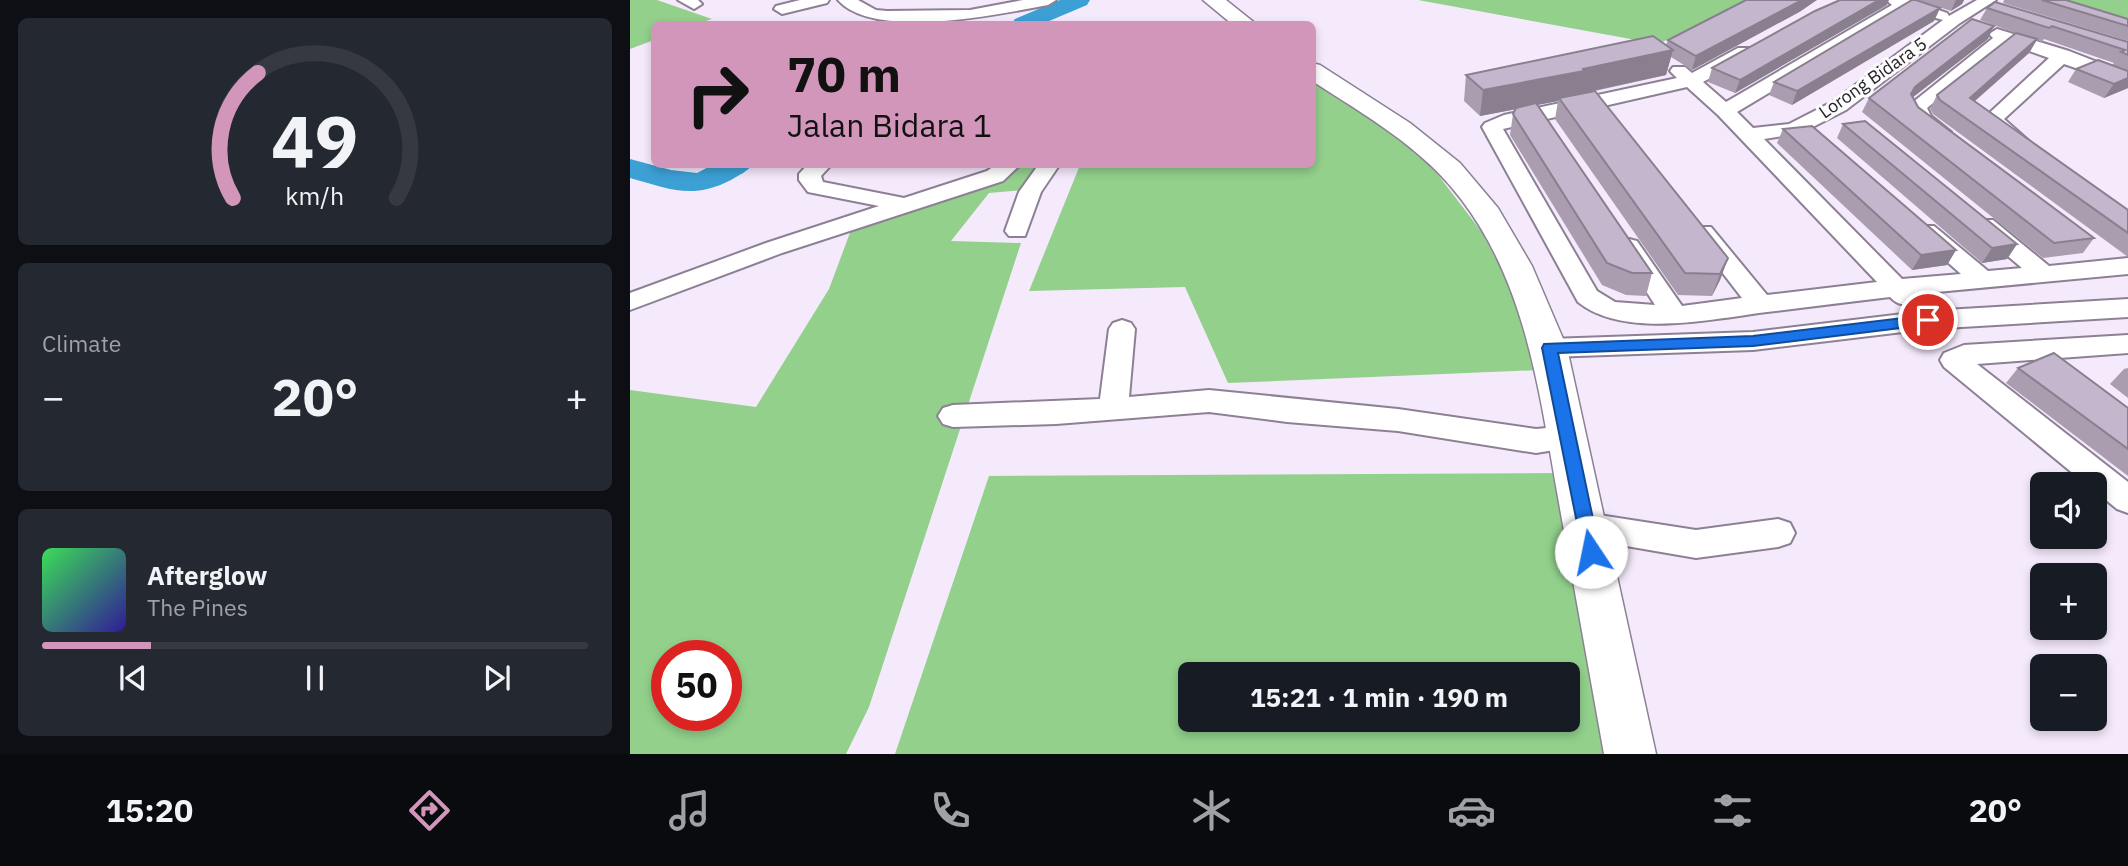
<!DOCTYPE html>
<html lang="en">
<head>
<meta charset="utf-8">
<style>
  :root { --surface:#171b24; --page:#242831; --text:#f1f3f6; --muted:#9ea1a6; --line:#363941; --accent:#d196b9 }
  body { margin:0; font-family:"IBM Plex Sans",sans-serif; background:var(--page); color:var(--text); height:100vh; display:flex; flex-direction:column; font-size:26px; white-space:nowrap }
  * { box-sizing:border-box; margin:0 }
  p { font-size:23px; color:var(--muted) }
  .icon { flex:none; width:38px; height:38px; fill:none; stroke:currentColor; stroke-width:2; stroke-linecap:round; stroke-linejoin:round }
  .map { position:relative; flex:1; overflow:hidden }
  .details { display:flex; flex-direction:column; gap:18px; padding:18px; background:#0d0f14; width:630px }
  .details>* { flex:none }
  .banner { position:absolute; left:21px; top:21px; width:665px; height:147px; border-radius:10px; box-shadow:0 4px 10px #0003; background:#d196b9; color:#111; overflow:hidden }
  .tools { position:absolute; left:1400px; top:472px; display:grid; gap:14px }
  .tools a { display:grid; place-items:center; width:77px; height:77px; border-radius:10px; background:var(--surface); box-shadow:0 4px 10px #0003; font-size:35px }
  .speed { position:absolute; left:21px; top:640px; display:flex; gap:14px; font-size:35px; font-weight:700; text-align:center }
  .speed>* { display:grid; place-content:center; width:91px; height:91px; border-radius:50%; background:var(--surface); box-shadow:0 4px 10px #0003; line-height:1 }
  .speed .limit { border:10px solid #d22; background:#fff; color:#111 }
  .pin { position:absolute; display:grid; place-items:center; width:60px; height:60px; color:#fff; margin:-30px; border:4px solid #fff; border-radius:50%; box-shadow:0 2px 7px #0007 }
  .me { position:absolute; width:77px; margin:-38px; rotate:349deg; stroke-linejoin:round; filter:drop-shadow(0 0 5px #0008) }
  .turn { display:flex; align-items:center; gap:24px; height:147px; padding:0 21px; font-size:32px }
  .turn .icon { width:91px; height:91px; stroke-width:2.5 }
  .turn b { display:block; font-size:49px; line-height:60px }
  .big { font-size:52px; font-weight:800; line-height:1.1 }
  .details .widget { flex:1; display:flex; flex-direction:column; justify-content:center; gap:10px; min-width:0; padding:0 24px; border-radius:10px; background:var(--page) }
  .details .dial { align-items:center; gap:0 }
  .dial svg { height:182px; overflow:visible; fill:none; stroke:var(--line); stroke-width:7; stroke-linecap:round; text-anchor:middle }
  .dial text { fill:var(--text); stroke:none }
  .song { display:flex; align-items:center; gap:21px }
  .cover { width:84px; height:84px; border-radius:10px; background:linear-gradient(135deg,hsl(130 70% 55%),hsl(250 70% 35%)) }
  .played { height:7px; border-radius:4px; background:linear-gradient(90deg,var(--accent) 20%,var(--line) 20%) }
  .keys { display:flex; justify-content:space-around; direction:ltr }
  .heat { display:flex; justify-content:space-between; align-items:center; font-size:38px; direction:ltr }
  .trip { position:absolute; left:548px; top:662px; width:402px; height:70px; border-radius:10px; background:var(--surface); box-shadow:0 4px 10px #0003; font-weight:800; line-height:70px; text-align:center }
  .tab-bar { display:flex; height:112px; justify-content:space-around; align-items:center; background:#090b0e; color:var(--muted) }
  .tab-bar .icon { width:49px; height:49px }
  .tab-bar .active { color:var(--accent) }
  .tab-bar b { font-size:32px; color:var(--text) }
  main { display:flex; flex:1; min-height:0 }
  .map>svg:first-child { display:block }
  .green { fill:#92d08c; fill-rule:evenodd }
  .lines { fill:none; stroke-linecap:round; stroke-linejoin:round }
  .river { fill:#3ca0d5; fill-rule:evenodd }
  .minor-casing { stroke:#8d8095; stroke-width:4 }
  .major-casing { stroke:#8d8095; stroke-width:3 }
  .minor { fill:#fff; fill-rule:evenodd }
  .major { fill:#fff; fill-rule:evenodd }
  .wall { fill:#a99daf }
  .shaded-wall { fill:#897f8f }
  .building { fill:#c4b6cc; stroke:#897f8f; stroke-width:2 }
  .route { fill:#1a73e8; stroke:#114b97; stroke-width:2 }
  .labels { text-anchor:middle; stroke-width:6; stroke-linejoin:round; paint-order:stroke }
  .far-street-label { font-size:18px; fill:#27222a; stroke:#fcfcfc }
</style>
</head>
<body>
<main>
<section class="details">
<div class="widget dial"><svg viewBox="0 0 100 80">
<path d="M14 69A42 42 0 1 1 86 69"/>
<path d="M14 69A42 42 0 0 1 25 14" stroke="#d196b9"/>
<text x="50" y="56" font-size="32" font-weight="700">49</text>
<text x="50" y="72" font-size="11">km/h</text>
</svg></div>
<div class="widget"><p>Climate</p>
<div class="heat"><a>−</a><b class="big">20°</b><a>+</a></div>
</div>
<div class="widget">
<div class="song"><i class="cover"></i><div><b>Afterglow</b><p>The Pines</p></div></div>
<div class="played"></div>
<div class="keys"><svg class="icon" aria-label="previous" viewBox="0 0 24 24"><path d="M18 5L8 12l10 7zM5 5v14"/></svg><svg class="icon" aria-label="pause" viewBox="0 0 24 24"><path d="M8 5v14M16 5v14"/></svg><svg class="icon" aria-label="next" viewBox="0 0 24 24"><path d="M6 5l10 7-10 7zM19 5v14"/></svg></div>
</div>
</section>
<div class="map">
<svg width="1498" height="754" viewBox="0 0 1498 754">
  <rect width="100%" height="100%" fill="#f5eafc"/>
  <g class="green">
    <path d="M0,0H27L82,19L67,24H24V40L0,49Z"/>
    <path d="M788,0H1121L1028,44Z"/>
    <path d="M1409,0H1498V27Z"/>
    <path d="M683,82L792,154L851,231L888,301L909,370L598,383L555,287L399,291L450,165L682,164Z"/>
    <path d="M393,165H427L415,188L359,193L321,241L391,243L239,707L216,754H0V390L126,407L199,289L221,230ZM37,656H96V716H37Z"/>
    <path d="M933,473L979,754H265L359,476ZM560,674H938V719H560Z"/>
  </g>
  <g class="lines">
    <g class="river">
      <path d="M430,0H460L457,5L412,24H381L385,19Z"/>
      <path d="M0,159L41,170L67,173L84,164H123C117,172 109,175 101,180C62,200 40,189 0,178Z"/>
    </g>
    <defs>
      <g id="minor">
        <path d="M48,0H68L72,4L64,9Z"/>
        <path d="M170,0H199L197,3L152,14L144,9L146,6Z"/>
        <path d="M208,0H228L246,10L257,11L340,10L393,0H426L418,5C370,14 244,41 208,0Z"/>
        <path d="M1256,0H1280L1317,13L1319,16L1347,0H1366L1330,23L1216,110L1171,133L1134,139L1272,279L1331,274L1288,236L1284,231L1288,226H1304L1358,271L1392,268L1347,230L1343,225L1347,220H1363L1419,266L1498,258V274L1286,294L1288,297L1284,303C1274,306 1268,305 1260,297C1219,302 1178,307 1137,312C1082,319 994,339 948,302L852,127L855,123L874,115L1047,78L1040,71L1043,67H1055L1062,73L1108,48H1120L1123,52L1120,56L1073,82L1096,102L1262,5ZM1277,10L1313,20L1202,102L1159,124L1123,128L1107,112ZM1057,87L1088,115L1247,282L1137,295L1081,227H1065L1061,232L1112,298L1052,306L1007,241L999,239L991,241L987,246L1025,305L985,302L967,291L873,129Z"/>
        <path d="M1367,29L1439,51L1498,74V86L1434,64L1374,119L1400,142L1397,146C1381,150 1358,134 1354,118L1419,58L1377,43L1297,108L1301,116L1321,132L1318,136C1299,141 1285,122 1277,107L1363,38L1359,34Z"/>
        <path d="M178,164H202L191,176L193,182L274,198L357,171L367,164H391L373,181L152,253L0,310V293L136,243L249,206L178,192L169,180V174Z"/>
        <path d="M409,164H430L411,192L395,236H379L375,231L389,192Z"/>
        <path d="M1498,299V317L1298,329L1123,350L919,357L909,355L905,348L909,341L919,339L1123,332L1298,311Z"/>
        <path d="M492,320L501,323L505,329L499,397L579,390L768,409L906,429L938,426L949,430L953,438L949,446L906,453L768,431L657,422L579,412L426,424L323,427L313,424L308,416L313,408L323,405L470,399L479,329L483,323Z"/>
        <path d="M1498,335V353L1347,364L1498,482V513L1487,509L1465,491V485H1457L1314,367L1310,360L1314,353L1334,345Z"/>
        <path d="M956,513L1066,530L1148,519L1160,523L1165,533L1160,543L1148,547L1066,558L944,537L940,527L944,517Z"/>
      </g>
      <g id="major">
        <path d="M573,0H596L626,24H602Z"/>
        <path d="M682,63L690,65L780,123L830,163L868,208L902,266L937,348L1026,754H974C959,670 944,587 929,503C910,398 898,287 831,199C793,148 735,115 682,81Z"/>
      </g>
    </defs>
    <use href="#minor" class="minor-casing"/>
    <use href="#major" class="major-casing"/>
    <use href="#minor" class="minor"/>
    <use href="#major" class="major"/>
  </g>
  <g class="wall">
    <path d="M1288,0H1334L1332,4L1321,11Z"/>
    <path d="M1374,0H1436L1498,19V41L1373,3Z"/>
    <path d="M1257,5L1105,93L1078,82L1082,68Z"/>
    <path d="M1310,8L1304,21L1162,105L1139,95L1144,82Z"/>
    <path d="M1357,8L1498,42V88L1474,98L1438,82L1446,69L1482,65L1484,63L1414,39L1412,42L1407,40L1399,53L1344,102L1498,210V257L1303,114L1300,109L1307,95L1388,34L1350,20Z"/>
    <path d="M1171,11L1062,70L1041,57L1036,75L965,91L1098,258L1090,280L1082,296L1048,295L925,119L928,101L907,105L1022,273L1016,296L996,295L972,285L880,135L883,114L886,109L850,116L834,101L836,75L1036,45L1038,40Z"/>
    <path d="M1358,39L1283,97L1288,107L1464,238L1453,253L1413,258L1232,112L1239,98Z"/>
    <path d="M1213,124L1387,244L1377,259L1352,263L1207,138Z"/>
    <path d="M1153,129L1326,250L1317,265L1282,270L1147,143Z"/>
    <path d="M1388,368L1498,408V476L1376,383Z"/>
    <path d="M1498,368V398L1480,384L1494,369Z"/>
  </g>
  <g class="shaded-wall">
    <path d="M1172,0H1187L1171,11L1062,70L1066,56Z"/>
    <path d="M1249,0H1259L1257,5L1105,93L1110,80Z"/>
    <path d="M1326,0H1334L1332,4L1321,11Z"/>
    <path d="M1310,8L1304,21L1162,105L1167,91Z"/>
    <path d="M1364,26L1358,39L1278,101L1285,87Z"/>
    <path d="M1407,39L1399,53L1332,112L1340,98Z"/>
    <path d="M1043,50L1036,75L929,98L928,101L850,116L853,90Z"/>
    <path d="M1498,78V88L1474,98L1484,84Z"/>
    <path d="M1387,244L1377,259L1352,263L1362,248Z"/>
    <path d="M1326,250L1317,265L1282,270L1291,255Z"/>
    <path d="M1098,258L1090,280L1082,296L1090,274Z"/>
  </g>
  <g class="building">
    <path d="M1116,0H1172L1066,56L1038,40Z"/>
    <path d="M1210,0H1249L1110,80L1082,68L1185,11Z"/>
    <path d="M1282,0H1286L1310,8L1167,91L1144,82Z"/>
    <path d="M1412,0H1436L1498,19V26Z"/>
    <path d="M1365,2L1498,42V55L1491,52L1495,50L1422,26L1419,28L1357,8Z"/>
    <path d="M1342,19L1364,26L1285,87L1281,94L1288,107L1464,238L1424,243L1239,98Z"/>
    <path d="M1386,33L1407,39L1340,98L1498,210V233L1310,100L1307,95Z"/>
    <path d="M1023,36L1043,50L953,69L954,71L853,90L836,75Z"/>
    <path d="M1468,60L1498,71V78L1484,84L1446,69Z"/>
    <path d="M965,91L1098,258L1090,274L1055,273L929,98Z"/>
    <path d="M906,103L1022,273H1002L977,263L883,114L886,108Z"/>
    <path d="M1235,121L1387,244L1362,248L1213,124Z"/>
    <path d="M1182,126L1326,250L1291,255L1153,129Z"/>
    <path d="M1424,353L1498,408V449L1388,368Z"/>
  </g>
  <path class="route" d="M1298,315L1303,317L1305,320L1303,324L1123,346L928,353L970,552L968,558L961,560L954,558L912,348L914,344L1123,336Z"/>
  <g class="labels">
    <g class="far-street-label">
      <text transform="translate(1243 78) rotate(-35)" y="6">Lorong Bidara 5</text>
    </g>
  </g>
</svg>
<div class="tools">
<a><svg class="icon" aria-label="sound" viewBox="0 0 24 24"><path d="M4 9h4l5-4v14l-5-4H4zM17 9q2 3 0 6"/></svg></a>
<a>+</a>
<a>−</a>
</div>
<div class="speed"><div class="limit">50</div></div>
<div class="pin" style="left:1298px;top:320px;background:#d93025"><svg class="icon" aria-label="arrive" viewBox="0 0 24 24"><path d="M6 21V4h12l-3 4 3 4H6"/></svg></div>
<svg class="me" style="left:961px;top:552px" viewBox="-20 -20 40 40"><circle r="19" fill="#fff"/><path d="M0-13L10 11 0 6-10 11z" fill="#1a73e8"/></svg>
<div class="trip">15:21 · 1 min · 190 m</div>
<div class="banner">
<div class="turn"><svg class="icon" aria-label="right" viewBox="0 0 24 24"><path d="M7 20v-9h11M14 6l5 5-5 5"/></svg><div><b>70 m</b>Jalan Bidara 1</div></div>
</div>
</div>
</main>
<nav class="tab-bar">
<b>15:20</b>
<svg class="icon active" aria-label="directions" viewBox="0 0 24 24"><path d="M12 3l9 9-9 9-9-9zM9 14v-3h6M13 9l2 2-2 2"/></svg>
<svg class="icon" aria-label="music" viewBox="0 0 24 24"><path d="M9 18V5l10-2v13"/><circle cx="6" cy="18" r="3"/><circle cx="16" cy="16" r="3"/></svg>
<svg class="icon" aria-label="phone" viewBox="0 0 24 24"><path d="M5 4h4l2 5-3 2q2 4 5 5l2-3 5 2v4C11 20 4 13 5 4z"/></svg>
<svg class="icon" aria-label="climate" viewBox="0 0 24 24"><path d="M12 3v18M4 7l16 10M4 17L20 7"/></svg>
<svg class="icon" aria-label="car" viewBox="0 0 24 24"><path d="M5 17H2v-5l4-1 3-4h7l3 4 3 1v5h-3M9 17h6M6 11h13"/><circle cx="7" cy="17" r="2"/><circle cx="17" cy="17" r="2"/></svg>
<svg class="icon" aria-label="filters" viewBox="0 0 24 24"><path d="M4 7h16M4 17h16"/><circle cx="9" cy="7" r="2"/><circle cx="15" cy="17" r="2"/></svg>
<b>20°</b>
</nav>
</body>
</html>
